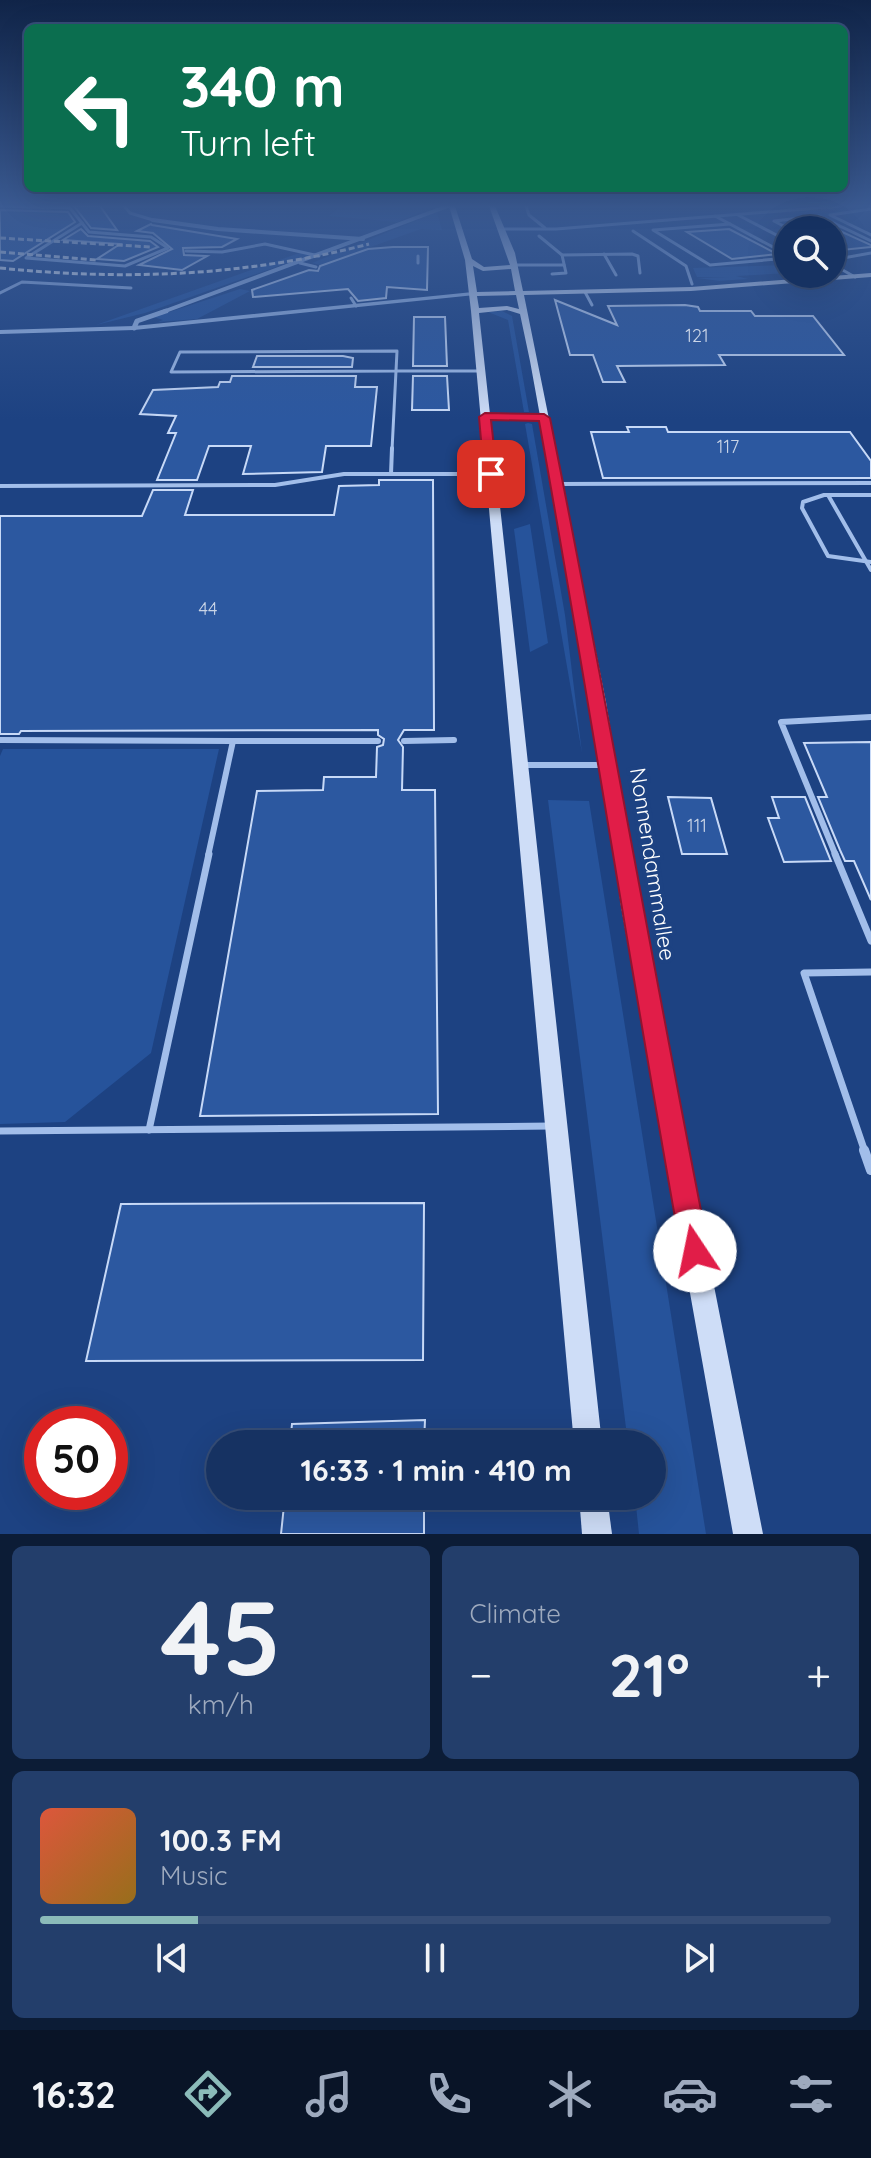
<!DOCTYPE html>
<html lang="en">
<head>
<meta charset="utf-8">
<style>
  :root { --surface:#163262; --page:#233e6b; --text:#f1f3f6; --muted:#9eaabe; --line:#354d77; --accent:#8bbbb9 }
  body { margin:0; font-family:Quicksand,sans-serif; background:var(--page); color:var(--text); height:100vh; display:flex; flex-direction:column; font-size:30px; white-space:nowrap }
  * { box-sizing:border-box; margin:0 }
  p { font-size:26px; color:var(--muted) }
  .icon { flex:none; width:44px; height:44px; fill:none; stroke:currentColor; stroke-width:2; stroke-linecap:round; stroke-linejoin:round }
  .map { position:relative; height:1534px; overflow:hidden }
  .panel { display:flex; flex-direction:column; gap:12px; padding:12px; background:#0c1c36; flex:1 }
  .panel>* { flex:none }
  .banner { position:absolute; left:24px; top:24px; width:824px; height:168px; border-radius:12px; box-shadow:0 8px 32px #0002,0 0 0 2px var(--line); background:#0b6e4f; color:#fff; overflow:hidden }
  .tools { position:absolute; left:774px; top:216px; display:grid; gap:16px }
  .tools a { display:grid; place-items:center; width:72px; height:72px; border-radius:50%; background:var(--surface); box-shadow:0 8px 32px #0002,0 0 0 2px var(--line); font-size:40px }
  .speed { position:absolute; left:24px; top:1406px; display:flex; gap:16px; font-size:40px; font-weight:700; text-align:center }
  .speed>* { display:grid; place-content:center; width:104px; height:104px; border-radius:50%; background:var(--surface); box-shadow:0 8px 32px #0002,0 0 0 2px var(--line); line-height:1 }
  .speed .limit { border:12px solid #d22; background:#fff; color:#111 }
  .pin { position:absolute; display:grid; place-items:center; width:68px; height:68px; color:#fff; margin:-34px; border-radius:16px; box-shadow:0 4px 12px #0006 }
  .me { position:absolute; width:88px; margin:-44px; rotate:349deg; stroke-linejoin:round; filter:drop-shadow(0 0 6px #0008) }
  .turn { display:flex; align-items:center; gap:28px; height:168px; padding:0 24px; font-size:36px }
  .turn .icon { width:104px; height:104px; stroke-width:2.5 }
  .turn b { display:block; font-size:56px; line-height:68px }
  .big { font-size:60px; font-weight:800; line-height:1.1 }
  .panel .tile { flex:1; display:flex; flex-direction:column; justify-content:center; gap:12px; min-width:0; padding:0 28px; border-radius:12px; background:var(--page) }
  .panel .dial { align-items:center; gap:0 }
  .dial b { font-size:104px; line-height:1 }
  .song { display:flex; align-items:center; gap:24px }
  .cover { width:96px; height:96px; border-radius:12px; background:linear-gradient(135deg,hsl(10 70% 55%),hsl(40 70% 35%)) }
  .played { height:8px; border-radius:4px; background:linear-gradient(90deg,var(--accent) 20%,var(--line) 20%) }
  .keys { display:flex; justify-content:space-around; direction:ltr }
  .heat { display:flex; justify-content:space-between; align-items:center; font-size:44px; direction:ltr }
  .panel .tiles { flex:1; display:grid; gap:12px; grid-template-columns:1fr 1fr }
  .tile:last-child { grid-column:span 2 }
  .trip { position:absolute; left:206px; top:1430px; width:460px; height:80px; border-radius:40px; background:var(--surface); box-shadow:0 8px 32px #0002,0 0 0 2px var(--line); font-weight:800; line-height:80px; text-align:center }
  .dock { display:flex; height:128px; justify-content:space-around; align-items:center; background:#091427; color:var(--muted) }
  .dock .icon { width:56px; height:56px }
  .dock .current { color:var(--accent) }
  .dock b { font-size:36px; color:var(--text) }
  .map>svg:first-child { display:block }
  .green { fill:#26539b }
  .building { fill:#2c58a0; stroke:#c7d9f7; stroke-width:2 }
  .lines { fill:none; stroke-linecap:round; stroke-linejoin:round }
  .service-far4 { stroke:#a2beea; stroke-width:3 }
  .service-far3 { stroke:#a2beea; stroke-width:4 }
  .service-far2 { stroke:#a2beea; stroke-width:6 }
  .service-far1 { stroke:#a2beea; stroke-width:7 }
  .service { stroke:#a2beea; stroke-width:10 }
  .minor-far1 { stroke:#a2beea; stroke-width:4 }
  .minor { stroke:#a2beea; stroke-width:5 }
  .tertiary { fill:#a2beea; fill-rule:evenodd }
  .secondary { fill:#ceddf7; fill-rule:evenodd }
  .rail { stroke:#fff; stroke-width:3; stroke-dasharray:6 3; stroke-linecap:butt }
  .route { fill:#e11d48; stroke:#92132f; stroke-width:2 }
  .labels { text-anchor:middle; stroke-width:8; stroke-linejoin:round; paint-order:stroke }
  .number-label { font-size:18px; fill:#cad5e7 }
  .street-label { font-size:22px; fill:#fff; stroke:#1d4282 }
</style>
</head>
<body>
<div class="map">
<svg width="871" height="1534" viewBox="0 0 871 1534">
  <rect width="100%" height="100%" fill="#1d4282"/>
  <g class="green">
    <path d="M341,206H435L397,222L329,216Z"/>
    <path d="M437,212L442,230L421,229L320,265L312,263Z"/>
    <path d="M302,252L310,255L145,313L96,325Z"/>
    <path d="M788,265V273L736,276L748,279L701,282L720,281L697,278L730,277H697L693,268Z"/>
    <path d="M240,289L250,291L197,319L158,322L163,320L154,317Z"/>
    <path d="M502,311L512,316L529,412H524L508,320L488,312Z"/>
    <path d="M528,423L532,424L565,615L582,753L525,424Z"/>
    <path d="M530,524L548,643L530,652L514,529Z"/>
    <path d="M3,749H219L151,1053L65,1122L0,1124V756Z"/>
    <path d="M548,800L589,801L706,1534H639L635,1496H652V1444H628Z"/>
  </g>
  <g class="building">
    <path d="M74,206H100L117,230L91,228Z"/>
    <path d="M0,210L68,212L75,222L13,261L0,260Z"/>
    <path d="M818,221L871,245V247L832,251V230H795L789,224Z"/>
    <path d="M151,224L152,225L237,239L222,247L183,248L184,255L207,256L182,270L139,265L172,249L153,233L137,231Z"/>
    <path d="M81,229L88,236L150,241L158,247L124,261L97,259L120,244L63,240Z"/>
    <path d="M729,229L777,254L732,259L687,232Z"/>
    <path d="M393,247H428L427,290L387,287L386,298L358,301L348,289L253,297L252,290L309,270L318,271L320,266L368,249Z"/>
    <path d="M555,300L617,325L608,306L685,305L698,307L700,311H751L755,316H813L844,355H719L725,365L617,366L625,382H603L593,355H570Z"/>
    <path d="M414,317H445L447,366H413Z"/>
    <path d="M257,356H343L353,358L352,367H253Z"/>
    <path d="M232,376H356L355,387H377L371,446H326L322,472L243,474L251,446H209L197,480H157L176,433H168L176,416L140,414L153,390L218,387L220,382H230Z"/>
    <path d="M413,376H447L449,410H412Z"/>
    <path d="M627,427H666L668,432H850L871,461V478H603L591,432H629Z"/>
    <path d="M379,480H433L434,730H404L398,740L403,747L402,790H435L438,1114L200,1116L257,791L323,790L324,777H376L377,747L383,745L384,739L378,735V730L21,731L19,734H0V516H142L153,490H193L185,515H334L339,486L379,485Z"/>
    <path d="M871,742V900L854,861H845L840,850L818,797H827L804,743Z"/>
    <path d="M668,797L711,798L727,854H682Z"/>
    <path d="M772,797H805L831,861L784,862L768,818H779Z"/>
    <path d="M424,1203L423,1360L86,1361L121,1204Z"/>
    <path d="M425,1420L424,1444H290L292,1424Z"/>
    <path d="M285,1496H424V1534H281Z"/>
  </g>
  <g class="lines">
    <g class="service-far4">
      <path d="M0,206L70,208L82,223"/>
      <path d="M124,206L130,213L153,220"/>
      <path d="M526,206L529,215L545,228"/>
      <path d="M871,209L830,215L871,235"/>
      <path d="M738,215L788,241"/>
      <path d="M715,216L788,255"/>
      <path d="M82,223L89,232L151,237L168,248L125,266L26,258Z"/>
      <path d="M730,224L653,230L710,265L788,258"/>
      <path d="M502,229H556L842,206"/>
      <path d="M791,230L774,221L819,216L871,241"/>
      <path d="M633,231L686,266L692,284"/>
      <path d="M539,236L562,255L566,273L552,274"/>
      <path d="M186,251L222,252L265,244L319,256"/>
      <path d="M604,254L616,275"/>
      <path d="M562,255L632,254L638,256L640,273"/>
      <path d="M418,256V263"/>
      <path d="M832,260L871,253"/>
      <path d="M300,263L316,267"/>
      <path d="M832,264L855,277"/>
      <path d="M514,265H564"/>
      <path d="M585,292L592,305"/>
      <path d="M0,293L22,282L131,288"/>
      <path d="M351,298L356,306"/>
      <path d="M397,351L396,371L171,372L180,352Z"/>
      <path d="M396,371H481"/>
      <path d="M485,417L544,418"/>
      <path d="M392,450L396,371"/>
    </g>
    <g class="service-far3">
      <path d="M391,474L392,448"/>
      <path d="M557,484L871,483"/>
      <path d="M0,486L275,485L344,474H491"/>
      <path d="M828,495L871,570"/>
      <path d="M871,495H824L803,502L802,508L828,556L871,562"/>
    </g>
    <g class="service-far2">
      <path d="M0,740L233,741L208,856"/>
      <path d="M233,741H378"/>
      <path d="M404,741L454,740"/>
      <path d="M524,765H608"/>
      <path d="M836,856L781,722L871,717"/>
    </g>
    <g class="service-far1">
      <path d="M835,854L871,941"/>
      <path d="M149,1130L209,854"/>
      <path d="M0,1131L552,1126"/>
      <path d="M865,1152L804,973L871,972"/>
    </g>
    <path class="service" d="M864,1150L871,1170"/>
    <g class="minor-far1">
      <path d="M153,220L218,229L363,239"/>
      <path d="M160,313L448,206"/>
    </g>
    <path class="minor" d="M134,328L137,321L166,311"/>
    <path class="tertiary" d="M473,292L475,295L134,330L0,334V330L134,326Z"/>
    <g class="secondary">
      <path d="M449,206H455L472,259L484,267L510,265L489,206H495L515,253L523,291L691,287L871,273V277L691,291L524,295L606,702L639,906L763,1534H733L621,906L592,702L530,361L520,314L507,310L479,313L602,1444H574L471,311L465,260ZM473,266L483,271L511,269L515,291L477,292ZM516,295L519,309L507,306L479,308L477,296Z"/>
      <path d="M579,1496H607L612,1534H582Z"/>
    </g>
    <g class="rail">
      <path d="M0,238L151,247"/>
      <path d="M0,252L96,260"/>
      <path d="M0,268C126,281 246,276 369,244"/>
    </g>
  </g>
  <linearGradient id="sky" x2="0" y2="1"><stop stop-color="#102448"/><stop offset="0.49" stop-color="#3a5a92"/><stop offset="1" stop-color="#3a5a92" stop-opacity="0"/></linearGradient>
  <rect width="871" height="420" fill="url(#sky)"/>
  <path class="route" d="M485,413L544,414L550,418C606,695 654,974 709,1251L705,1261L695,1265L685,1261L681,1251C631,975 589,697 539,421L491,420L497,474L491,478L484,474L479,417Z"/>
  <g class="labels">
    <g class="number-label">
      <text x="697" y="342">121</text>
      <text x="728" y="453">117</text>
      <text x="208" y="615">44</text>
      <text x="697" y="832">111</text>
    </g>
    <g class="street-label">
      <text transform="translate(653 864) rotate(81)" y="8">Nonnendammallee</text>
    </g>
  </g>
</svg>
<div class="tools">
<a><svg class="icon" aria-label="search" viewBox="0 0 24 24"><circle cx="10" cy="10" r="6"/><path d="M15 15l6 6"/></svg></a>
</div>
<div class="speed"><div class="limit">50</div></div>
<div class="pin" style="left:491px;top:474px;background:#d93025"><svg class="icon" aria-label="arrive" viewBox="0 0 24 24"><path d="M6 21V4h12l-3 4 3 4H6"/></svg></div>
<svg class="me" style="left:695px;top:1251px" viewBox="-20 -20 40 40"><circle r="19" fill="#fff"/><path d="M0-13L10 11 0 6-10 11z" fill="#e11d48"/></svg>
<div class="trip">16:33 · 1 min · 410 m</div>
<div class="banner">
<div class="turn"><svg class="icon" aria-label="left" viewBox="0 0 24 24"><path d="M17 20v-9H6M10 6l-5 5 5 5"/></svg><div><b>340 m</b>Turn left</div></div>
</div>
</div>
<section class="panel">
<div class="tiles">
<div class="tile dial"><b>45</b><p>km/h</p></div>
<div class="tile"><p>Climate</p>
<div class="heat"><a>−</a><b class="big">21°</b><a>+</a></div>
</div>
<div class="tile">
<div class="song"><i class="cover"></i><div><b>100.3 FM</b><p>Music</p></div></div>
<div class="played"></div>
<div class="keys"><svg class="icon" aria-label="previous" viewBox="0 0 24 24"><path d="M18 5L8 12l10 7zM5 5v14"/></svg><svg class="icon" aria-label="pause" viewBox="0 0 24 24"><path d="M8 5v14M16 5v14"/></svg><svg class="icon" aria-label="next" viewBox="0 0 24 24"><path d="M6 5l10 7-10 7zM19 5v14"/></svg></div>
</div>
</div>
</section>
<nav class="dock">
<b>16:32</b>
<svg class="icon current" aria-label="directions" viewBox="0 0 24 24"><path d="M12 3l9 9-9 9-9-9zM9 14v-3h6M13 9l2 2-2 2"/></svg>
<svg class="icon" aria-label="music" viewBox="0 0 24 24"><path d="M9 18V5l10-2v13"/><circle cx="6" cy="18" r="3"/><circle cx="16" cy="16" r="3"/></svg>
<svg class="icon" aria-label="phone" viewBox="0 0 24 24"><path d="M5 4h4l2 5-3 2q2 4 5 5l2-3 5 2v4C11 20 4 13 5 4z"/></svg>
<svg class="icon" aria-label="climate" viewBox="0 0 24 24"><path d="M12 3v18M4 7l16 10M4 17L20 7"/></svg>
<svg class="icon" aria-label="car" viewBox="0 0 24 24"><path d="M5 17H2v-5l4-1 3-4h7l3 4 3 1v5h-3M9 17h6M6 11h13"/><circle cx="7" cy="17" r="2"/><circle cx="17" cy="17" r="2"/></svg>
<svg class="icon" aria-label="filters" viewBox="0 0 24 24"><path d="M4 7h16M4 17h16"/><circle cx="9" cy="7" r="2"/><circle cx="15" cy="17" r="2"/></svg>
</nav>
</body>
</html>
